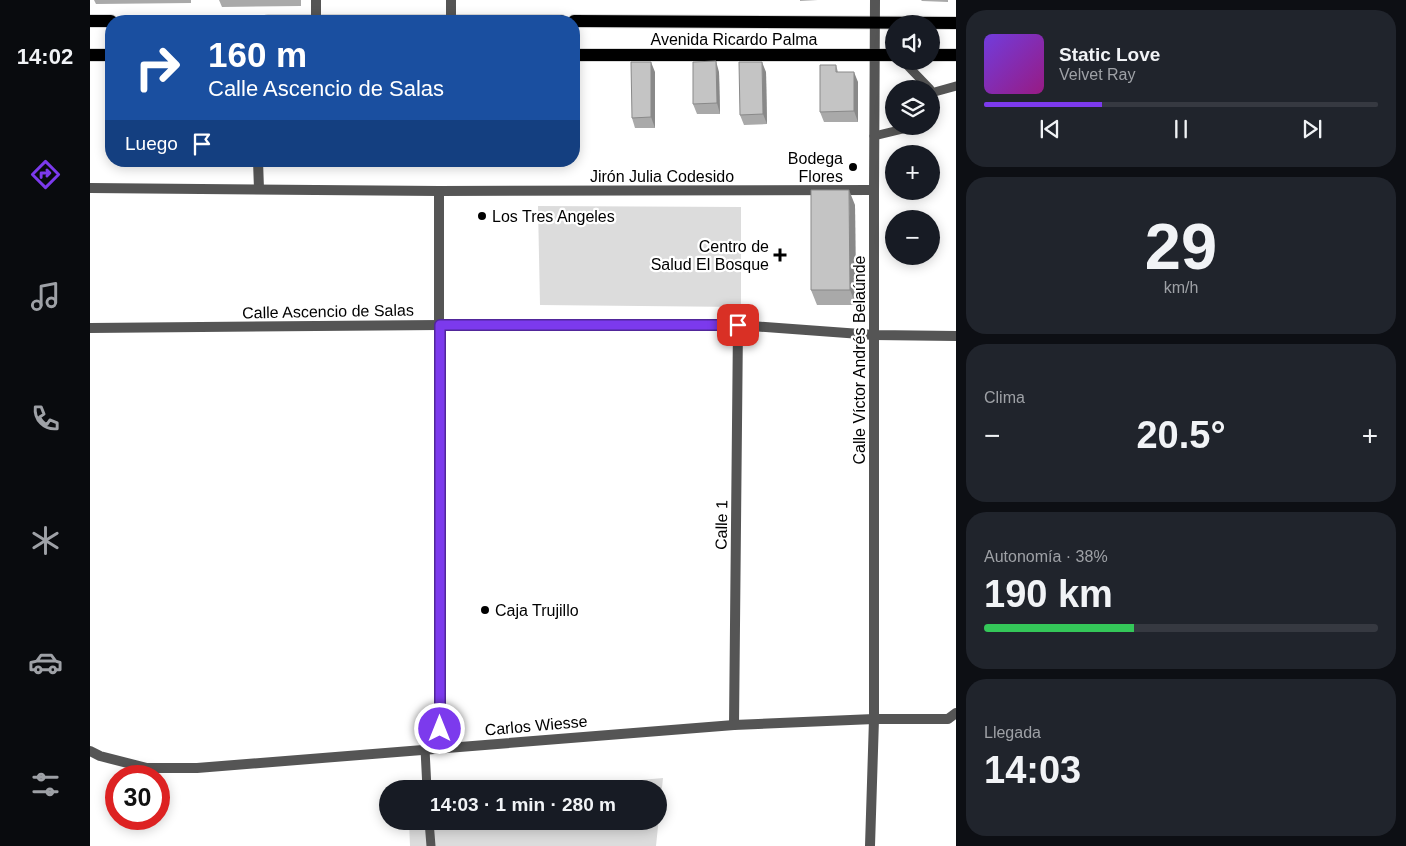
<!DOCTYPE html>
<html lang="es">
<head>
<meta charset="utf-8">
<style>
  :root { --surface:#171b24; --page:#20242c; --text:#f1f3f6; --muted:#9ea1a6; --line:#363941; --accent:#7c3aed }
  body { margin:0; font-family:Helvetica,sans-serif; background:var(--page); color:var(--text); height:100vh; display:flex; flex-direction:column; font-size:19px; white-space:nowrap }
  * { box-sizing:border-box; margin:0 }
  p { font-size:16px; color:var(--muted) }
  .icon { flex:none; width:28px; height:28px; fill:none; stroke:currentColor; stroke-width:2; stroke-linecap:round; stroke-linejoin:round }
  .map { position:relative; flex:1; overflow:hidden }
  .sheet { display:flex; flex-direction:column; gap:10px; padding:10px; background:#0d0f14; width:450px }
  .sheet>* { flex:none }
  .banner { position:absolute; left:15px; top:15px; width:475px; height:152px; border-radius:20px; box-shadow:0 2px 12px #0003; background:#1a4fa0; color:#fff; overflow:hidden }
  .buttons { position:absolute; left:795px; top:15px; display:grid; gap:10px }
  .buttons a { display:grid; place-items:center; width:55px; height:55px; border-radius:50%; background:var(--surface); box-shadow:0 2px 12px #0003; font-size:25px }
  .speed { position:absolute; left:15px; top:765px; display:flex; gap:10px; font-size:25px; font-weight:700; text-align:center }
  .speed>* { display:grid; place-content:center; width:65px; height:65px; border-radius:50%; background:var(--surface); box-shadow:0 2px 12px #0003; line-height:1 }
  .speed .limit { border:8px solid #d22; background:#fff; color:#111 }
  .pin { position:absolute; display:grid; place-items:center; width:42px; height:42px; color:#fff; margin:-21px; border-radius:10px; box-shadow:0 2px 8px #0006 }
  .me { position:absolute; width:55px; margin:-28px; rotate:0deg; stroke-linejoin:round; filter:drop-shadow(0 0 4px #0008) }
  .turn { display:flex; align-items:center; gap:18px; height:105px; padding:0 20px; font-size:22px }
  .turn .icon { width:65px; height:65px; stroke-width:2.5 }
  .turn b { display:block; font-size:35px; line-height:42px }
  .then { display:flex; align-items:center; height:48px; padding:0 20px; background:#0003; gap:10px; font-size:19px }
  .big { font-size:38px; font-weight:600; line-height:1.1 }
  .sheet .widget { flex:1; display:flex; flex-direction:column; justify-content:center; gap:8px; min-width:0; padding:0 18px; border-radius:20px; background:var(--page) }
  .sheet .dial { align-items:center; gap:0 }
  .dial b { font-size:65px; line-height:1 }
  .song { display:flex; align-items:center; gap:15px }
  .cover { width:60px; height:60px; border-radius:8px; background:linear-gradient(135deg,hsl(260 70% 55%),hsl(310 70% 35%)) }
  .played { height:5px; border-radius:2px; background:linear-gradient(90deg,var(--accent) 30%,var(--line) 30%) }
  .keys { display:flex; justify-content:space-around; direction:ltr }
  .heat { display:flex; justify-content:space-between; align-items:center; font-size:28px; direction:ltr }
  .charge { height:8px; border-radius:4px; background:linear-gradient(90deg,#34c759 38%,var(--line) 0) }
  .trip { position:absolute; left:289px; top:780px; width:288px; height:50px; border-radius:25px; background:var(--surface); box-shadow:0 2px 12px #0003; font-weight:600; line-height:50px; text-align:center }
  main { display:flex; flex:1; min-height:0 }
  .tabs { display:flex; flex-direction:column; width:90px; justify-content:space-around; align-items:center; background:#090b0e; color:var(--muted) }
  .tabs .icon { width:35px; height:35px }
  .tabs .current { color:var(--accent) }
  .tabs b { font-size:22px; color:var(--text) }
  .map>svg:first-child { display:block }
  .green { fill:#dcdcdc }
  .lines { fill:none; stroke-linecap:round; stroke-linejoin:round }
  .primary-casing { stroke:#dbdbdb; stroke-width:14 }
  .lane { stroke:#555; stroke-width:9 }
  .street { stroke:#555; stroke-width:10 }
  .primary { stroke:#000; stroke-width:12 }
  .wall { fill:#a9a9a9 }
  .shaded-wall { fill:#898989 }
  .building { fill:#c4c4c4; stroke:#898989 }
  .route-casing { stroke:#51269a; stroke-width:12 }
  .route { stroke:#7c3aed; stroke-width:9 }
  .poi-dot { fill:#000; stroke:#fff; stroke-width:2 }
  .labels { text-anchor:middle; stroke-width:4.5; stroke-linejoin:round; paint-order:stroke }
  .street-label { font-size:16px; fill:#000; stroke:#fff }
  .poi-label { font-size:16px; fill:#000; stroke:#fff; text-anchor:end }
</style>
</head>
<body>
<main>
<nav class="tabs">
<b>14:02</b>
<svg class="icon current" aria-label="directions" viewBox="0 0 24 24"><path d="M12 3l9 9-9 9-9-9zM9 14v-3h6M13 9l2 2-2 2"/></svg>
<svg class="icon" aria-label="music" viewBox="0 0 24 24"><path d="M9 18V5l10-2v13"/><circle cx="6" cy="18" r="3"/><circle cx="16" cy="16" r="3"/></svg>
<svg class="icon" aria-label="phone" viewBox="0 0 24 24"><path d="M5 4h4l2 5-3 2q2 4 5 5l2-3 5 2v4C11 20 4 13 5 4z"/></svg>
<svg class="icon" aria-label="climate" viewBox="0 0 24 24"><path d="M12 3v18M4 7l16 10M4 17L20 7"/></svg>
<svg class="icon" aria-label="car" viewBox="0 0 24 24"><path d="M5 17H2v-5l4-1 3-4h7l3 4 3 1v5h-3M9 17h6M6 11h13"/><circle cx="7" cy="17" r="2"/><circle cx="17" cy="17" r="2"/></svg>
<svg class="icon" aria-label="filters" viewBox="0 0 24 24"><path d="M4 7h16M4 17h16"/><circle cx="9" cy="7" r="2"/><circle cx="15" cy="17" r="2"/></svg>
</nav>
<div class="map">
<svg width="866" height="846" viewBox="0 0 866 846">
  <rect width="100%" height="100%" fill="#fff"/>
  <g class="green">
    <path d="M448,206L651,207V307L450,305Z"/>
    <path d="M573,778L566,846H320L319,821H568V789H450Z"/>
  </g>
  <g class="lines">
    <defs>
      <g id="primary">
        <path d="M0,21H21"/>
        <path d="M178,21H471"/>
        <path d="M484,21L866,23"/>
        <path d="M0,55H21"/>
        <path d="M484,55H804"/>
        <path d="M841,55H866"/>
      </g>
    </defs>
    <use href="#primary" class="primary-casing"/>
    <g class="lane">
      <path d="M813,61L840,89"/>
      <path d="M841,93L866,86"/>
      <path d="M784,136L813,129L815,126"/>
      <path d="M335,749L337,789"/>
      <path d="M339,821L341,846"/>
    </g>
    <g class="street">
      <path d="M226,0V21"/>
      <path d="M361,21V0"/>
      <path d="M168,161L169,189"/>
      <path d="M0,188L349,191L784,190"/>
      <path d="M349,191V748"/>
      <path d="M0,328L350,325H648L784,335L866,336"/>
      <path d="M644,725L648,325"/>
      <path d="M0,751L10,756L57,768H107L644,725L784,719H858L866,713"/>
      <path d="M780,846L784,719V190L785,0"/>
    </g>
    <use href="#primary" class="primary"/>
  </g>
  <g class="wall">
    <path d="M4,0H101V3L6,4Z"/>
    <path d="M129,0H211V6L132,7Z"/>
    <path d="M710,0H728L710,1Z"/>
    <path d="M831,0H858V2L832,1Z"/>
    <path d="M746,65L748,72L768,82V122H734L730,112Z"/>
    <path d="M565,72V128H545L542,118Z"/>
    <path d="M629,72L630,114H607L603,104Z"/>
    <path d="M676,72L677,124L654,125L650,115Z"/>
    <path d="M765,205L766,305H727L721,290Z"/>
  </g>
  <g class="shaded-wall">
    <path d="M626,61L629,72L630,114L627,103Z"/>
    <path d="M561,62L565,72V128L561,117Z"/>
    <path d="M672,62L676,72L677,124L673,114Z"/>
    <path d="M764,72L768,82V122L764,111Z"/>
    <path d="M759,190L765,205L766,305L760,290Z"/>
  </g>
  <g class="building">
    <path d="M626,61L627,103L603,104V62Z"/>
    <path d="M541,62H561V117L542,118Z"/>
    <path d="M649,62H672L673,114L650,115Z"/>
    <rect x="20" y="64" width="1" height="55"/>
    <path d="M730,65H746V72H764V111L730,112Z"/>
    <path d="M721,190H759L760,290H721Z"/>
  </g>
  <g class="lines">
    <defs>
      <path id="route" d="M350,729V325H648"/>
    </defs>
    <use href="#route" class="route-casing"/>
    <use href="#route" class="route"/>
  </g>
  <g class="poi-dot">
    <circle cx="763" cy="167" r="5"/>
    <circle cx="392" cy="216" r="5"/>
    <path d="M687.5 247.5h5v5h5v5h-5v5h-5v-5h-5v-5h5z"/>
    <circle cx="395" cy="610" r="5"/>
  </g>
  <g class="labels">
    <g class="street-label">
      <text x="644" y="45">Avenida Ricardo Palma</text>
      <text x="572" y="182">Jirón Julia Codesido</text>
      <text transform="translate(238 311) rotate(-1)" y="6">Calle Ascencio de Salas</text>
      <text transform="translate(769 360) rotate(-90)" y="6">Calle Víctor Andrés Belaúnde</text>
      <text transform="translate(631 525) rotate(-89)" y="6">Calle 1</text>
      <text transform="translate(446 725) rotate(-5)" y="6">Carlos Wiesse</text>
    </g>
    <g class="poi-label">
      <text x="753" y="164">Bodega<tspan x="753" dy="18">Flores</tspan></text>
      <text x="402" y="222" text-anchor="start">Los Tres Angeles</text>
      <text x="679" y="252">Centro de<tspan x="679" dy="18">Salud El Bosque</tspan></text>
      <text x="405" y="616" text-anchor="start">Caja Trujillo</text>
    </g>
  </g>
</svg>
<div class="buttons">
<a><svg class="icon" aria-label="sound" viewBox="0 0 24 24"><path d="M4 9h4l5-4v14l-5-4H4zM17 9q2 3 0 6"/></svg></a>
<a><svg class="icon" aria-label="layers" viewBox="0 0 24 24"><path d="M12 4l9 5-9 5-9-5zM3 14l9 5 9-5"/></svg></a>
<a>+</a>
<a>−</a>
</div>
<div class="speed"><div class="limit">30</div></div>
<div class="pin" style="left:648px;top:325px;background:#d93025"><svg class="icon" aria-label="arrive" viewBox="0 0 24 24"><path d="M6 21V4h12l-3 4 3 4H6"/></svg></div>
<svg class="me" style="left:350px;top:729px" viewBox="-20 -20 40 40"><circle r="17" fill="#7c3aed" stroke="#fff" stroke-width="3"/><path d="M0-11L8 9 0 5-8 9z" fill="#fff"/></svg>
<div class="trip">14:03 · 1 min · 280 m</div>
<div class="banner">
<div class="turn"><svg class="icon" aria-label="right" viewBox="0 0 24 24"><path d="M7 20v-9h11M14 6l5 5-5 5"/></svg><div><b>160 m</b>Calle Ascencio de Salas</div></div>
<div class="then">Luego<svg class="icon" aria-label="arrive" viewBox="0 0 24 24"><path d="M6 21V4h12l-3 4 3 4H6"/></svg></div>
</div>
</div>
<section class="sheet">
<div class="widget">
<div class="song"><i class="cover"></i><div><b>Static Love</b><p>Velvet Ray</p></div></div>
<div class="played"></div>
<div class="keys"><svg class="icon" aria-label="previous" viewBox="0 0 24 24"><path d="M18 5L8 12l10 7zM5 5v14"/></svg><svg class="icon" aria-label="pause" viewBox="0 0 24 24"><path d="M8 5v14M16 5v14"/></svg><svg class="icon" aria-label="next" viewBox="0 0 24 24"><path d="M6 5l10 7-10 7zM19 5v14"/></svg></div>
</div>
<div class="widget dial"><b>29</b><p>km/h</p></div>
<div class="widget"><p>Clima</p>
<div class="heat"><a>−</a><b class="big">20.5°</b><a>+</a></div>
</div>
<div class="widget"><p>Autonomía · 38%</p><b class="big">190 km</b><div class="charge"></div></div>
<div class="widget"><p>Llegada</p><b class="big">14:03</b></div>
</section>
</main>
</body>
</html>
